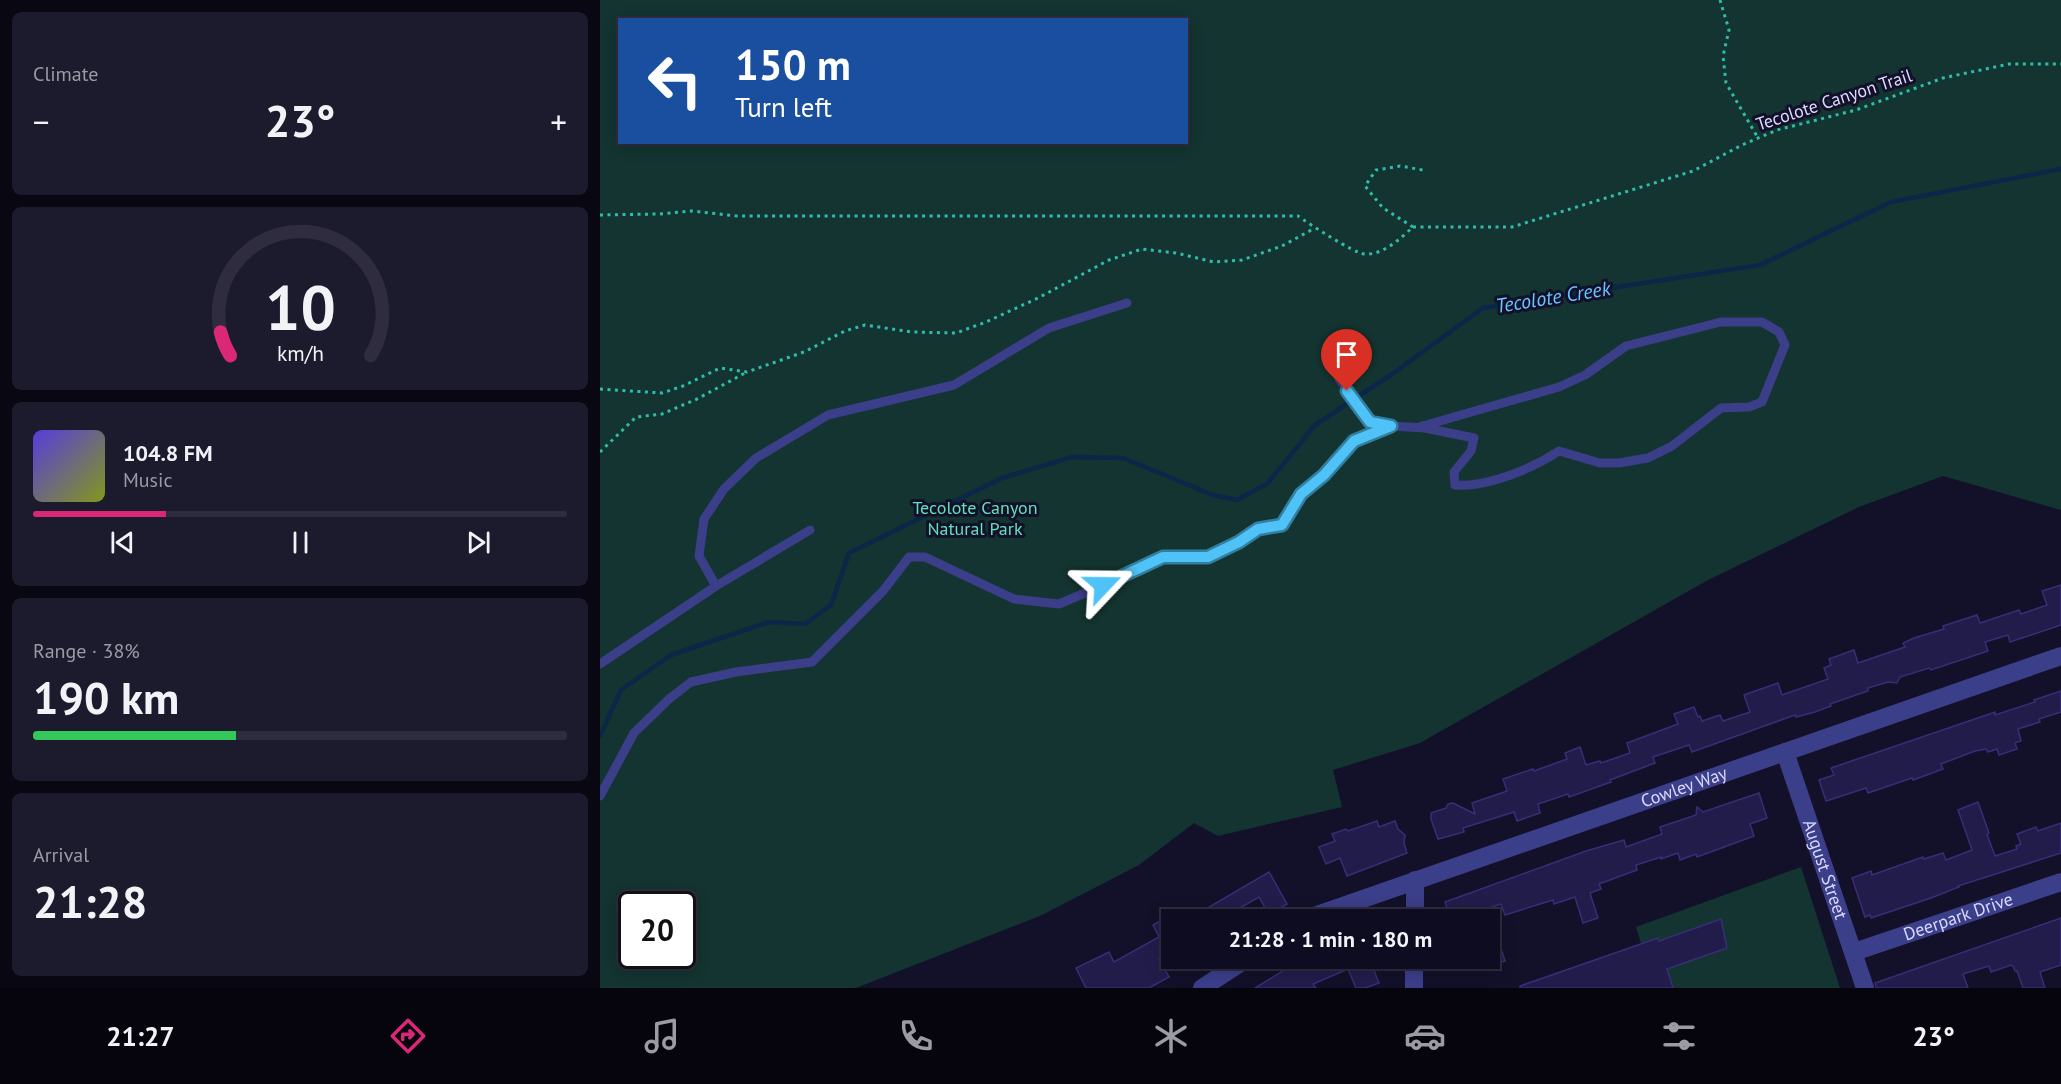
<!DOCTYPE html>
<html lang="en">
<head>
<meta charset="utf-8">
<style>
  :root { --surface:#0e0c20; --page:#1c1a2d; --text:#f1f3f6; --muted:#9b9ba5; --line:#2e2c3e; --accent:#db2777 }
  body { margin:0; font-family:"PT Sans",sans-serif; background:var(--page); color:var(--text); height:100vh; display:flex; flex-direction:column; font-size:22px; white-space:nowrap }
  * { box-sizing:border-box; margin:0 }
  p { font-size:20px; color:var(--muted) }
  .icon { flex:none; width:33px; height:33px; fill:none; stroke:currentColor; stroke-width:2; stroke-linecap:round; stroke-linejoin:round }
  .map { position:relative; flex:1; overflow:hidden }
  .drawer { display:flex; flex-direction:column; gap:12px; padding:12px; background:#080712; width:600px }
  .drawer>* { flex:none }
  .top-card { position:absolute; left:18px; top:18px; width:570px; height:126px; border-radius:0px; box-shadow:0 3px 15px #0003,0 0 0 2px var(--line); background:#1a4fa0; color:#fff; overflow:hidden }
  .speed { position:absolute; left:18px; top:891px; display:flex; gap:12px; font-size:30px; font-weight:700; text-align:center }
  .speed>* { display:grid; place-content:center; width:78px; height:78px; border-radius:50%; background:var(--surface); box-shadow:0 3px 15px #0003,0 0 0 2px var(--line); line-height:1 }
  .speed .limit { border:3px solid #111; border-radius:9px; background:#fff; color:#111 }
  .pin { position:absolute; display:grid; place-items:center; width:51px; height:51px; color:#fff; margin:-62px -26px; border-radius:50% 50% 50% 0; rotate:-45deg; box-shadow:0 0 6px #0007 }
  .pin .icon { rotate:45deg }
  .me { position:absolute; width:66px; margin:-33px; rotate:67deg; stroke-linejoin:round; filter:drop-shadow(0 0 4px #0008) }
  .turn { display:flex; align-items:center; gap:21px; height:126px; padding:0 18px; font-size:27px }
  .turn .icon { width:78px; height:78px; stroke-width:2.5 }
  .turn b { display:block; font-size:42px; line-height:51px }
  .big { font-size:45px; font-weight:700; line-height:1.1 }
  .drawer .card { flex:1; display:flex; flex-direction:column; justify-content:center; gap:9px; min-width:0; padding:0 21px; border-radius:9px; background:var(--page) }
  .drawer .dial { align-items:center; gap:0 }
  .dial svg { height:156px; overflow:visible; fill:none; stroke:var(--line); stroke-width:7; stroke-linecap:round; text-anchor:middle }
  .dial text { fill:var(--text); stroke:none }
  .song { display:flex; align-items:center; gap:18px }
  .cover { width:72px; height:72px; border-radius:9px; background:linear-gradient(135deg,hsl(250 70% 55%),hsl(70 70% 35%)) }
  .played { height:6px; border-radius:3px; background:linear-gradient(90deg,var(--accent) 25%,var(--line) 25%) }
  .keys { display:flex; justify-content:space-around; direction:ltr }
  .heat { display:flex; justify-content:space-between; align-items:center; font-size:33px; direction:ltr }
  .charge { height:9px; border-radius:4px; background:linear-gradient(90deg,#34c759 38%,var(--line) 0) }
  .trip { position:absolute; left:561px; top:909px; width:339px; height:60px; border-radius:0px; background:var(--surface); box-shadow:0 3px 15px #0003,0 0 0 2px var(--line); font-weight:700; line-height:60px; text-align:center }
  .menu { display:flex; height:96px; justify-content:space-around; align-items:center; background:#06050d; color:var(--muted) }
  .menu .icon { width:42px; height:42px }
  .menu .active { color:var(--accent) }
  .menu b { font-size:27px; color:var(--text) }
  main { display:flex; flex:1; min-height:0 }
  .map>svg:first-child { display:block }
  .green { fill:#133430; fill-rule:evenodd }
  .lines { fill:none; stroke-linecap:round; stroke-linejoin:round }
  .stream { stroke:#0a2649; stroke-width:4.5 }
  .building { fill:#221c4b; stroke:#372e77; stroke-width:1.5 }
  .path { stroke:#2fbda9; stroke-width:3; stroke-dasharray:3 4.5; stroke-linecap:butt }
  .lane { stroke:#3b3e89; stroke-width:9 }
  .street { stroke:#3b3e89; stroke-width:18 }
  .route-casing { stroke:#337fa1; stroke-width:15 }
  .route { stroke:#4fc3f7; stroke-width:10 }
  .labels { text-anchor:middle; stroke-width:6; stroke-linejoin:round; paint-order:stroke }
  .street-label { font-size:18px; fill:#dad9ff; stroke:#13102a }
  .park-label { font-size:18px; fill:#62e2b8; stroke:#13102a }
  .water-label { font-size:20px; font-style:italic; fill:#67c5ff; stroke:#13102a }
</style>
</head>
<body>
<main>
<section class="drawer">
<div class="card"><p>Climate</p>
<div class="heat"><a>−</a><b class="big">23°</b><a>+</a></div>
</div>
<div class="card dial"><svg viewBox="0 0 100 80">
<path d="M14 69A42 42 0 1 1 86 69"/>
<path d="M14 69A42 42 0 0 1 9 57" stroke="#db2777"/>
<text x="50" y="56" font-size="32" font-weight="700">10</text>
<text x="50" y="72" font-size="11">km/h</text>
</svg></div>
<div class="card">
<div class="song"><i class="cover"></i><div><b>104.8 FM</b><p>Music</p></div></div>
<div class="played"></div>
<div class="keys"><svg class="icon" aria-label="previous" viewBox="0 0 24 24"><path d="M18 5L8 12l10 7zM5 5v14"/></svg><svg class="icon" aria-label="pause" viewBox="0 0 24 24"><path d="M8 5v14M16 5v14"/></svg><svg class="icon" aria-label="next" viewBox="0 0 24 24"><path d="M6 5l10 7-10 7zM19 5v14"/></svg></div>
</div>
<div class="card"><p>Range · 38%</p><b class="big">190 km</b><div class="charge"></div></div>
<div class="card"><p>Arrival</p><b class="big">21:28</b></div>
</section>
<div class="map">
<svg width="1461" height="988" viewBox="0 0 1461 988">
  <rect width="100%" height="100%" fill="#13102a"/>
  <g class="green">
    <path d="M0,0H1461V510L1343,476L1259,507L1108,580L820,743L733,770L742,807L618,836L594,823L539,865L442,915L256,988H0ZM20,20H586V142H20ZM32,904H82V956H32Z"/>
    <path d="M1201,867L1240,988H1054L1036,927Z"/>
  </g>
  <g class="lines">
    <path class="stream" d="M0,736L21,690L71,655L169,622L205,624L231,605L249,553L402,478L472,457L523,458L613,495L637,500L668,483L715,425L795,372L883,308L1160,265L1291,202L1461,169"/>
  </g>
  <g class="building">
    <path d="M1461,585V625L1410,642L1408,635L1385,642L1388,651L1331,670L1329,668L1300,677L1297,683L1288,682L1268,688V691L1230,704L1231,706L1215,712L1196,717L1195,715L1092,752L1089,745L1053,757L1055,763L1010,780L1011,782L969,797L968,794L938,804L940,813L917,821L914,812L863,828L864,832L838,839L831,819V813L846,808L848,804L853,803L875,814L872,803L907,791L903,779L933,769L934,771L967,759L965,753L980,747L986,765L1000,761L1001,763L1030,753L1027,743L1078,724L1074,714L1094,707L1098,717L1100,716L1102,721L1120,715L1123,721L1150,712L1144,695L1178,683L1182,695L1228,679L1224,668L1231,665L1229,659L1254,650L1258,663L1305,647L1303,643L1314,638L1344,629L1343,626L1377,615L1380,623L1419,610L1421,614L1447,605L1442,591Z"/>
    <path d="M1461,691V712L1439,719L1440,722L1418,729L1421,741L1415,743L1417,749L1399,755L1397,749L1388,752L1386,749L1375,751L1341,764L1343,769L1313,780L1312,778L1268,793L1266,788L1226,801L1219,780L1234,775L1231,768L1369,721L1395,712V715L1435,702L1434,700Z"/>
    <path d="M1159,793L1167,818L1150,824L1154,836L1097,857L1096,854L1080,860L1078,853L1061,859V857L1036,865L1037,870L999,884L1001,889L990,893L998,918L983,923L975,897L954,904L953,900L905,915L901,904L878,912L881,920H851L845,902L986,851L1024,840L1026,847L1051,838L1062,834L1060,827L1096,815L1097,807L1103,812Z"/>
    <path d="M1378,802L1389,833L1387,834L1395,856L1417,849L1416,846L1421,844L1417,834L1436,827L1438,831L1461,823V853L1358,886L1359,887L1331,898L1271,918L1270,915L1265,917L1252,878L1271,871L1272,875L1323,857L1324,859L1343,853L1346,860L1372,850L1358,810Z"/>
    <path d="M777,821L779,827L795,821L798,829L805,835L804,843L807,853L747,876L740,858L726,864L719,847L735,841L732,834L746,829L748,831Z"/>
    <path d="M669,872L687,904L669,915L659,897L638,909L644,920H587Z"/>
    <path d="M572,914V957L569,953L559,959L569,977L549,988H486L476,968L509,952L514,962L559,937L553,925Z"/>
    <path d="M1461,918V965L1440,972L1445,988H1423L1417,971H1415L1413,966L1411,965L1391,972L1389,966L1363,974L1368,988H1276L1275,983Z"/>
    <path d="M1121,919L1127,948L1067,969L1073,988H920V986L1058,938L1059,941Z"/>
    <path d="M900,945L905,961L890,966V948Z"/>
    <path d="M718,958H774L770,960L779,983L765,988H756L748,969L713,984L716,988H655L699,961L702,965Z"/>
  </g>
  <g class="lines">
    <g class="path">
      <path d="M1120,0L1129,30L1123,56L1126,83L1158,138"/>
      <path d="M0,215L59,214L92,211L137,216H698C709,224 754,253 764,254C782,256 801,238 813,227"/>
      <path d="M813,227H912L1093,171L1142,145L1177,130L1256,110L1343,78L1409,64H1461"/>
      <path d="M813,227L783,208L765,186L776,170L800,166L823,170"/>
      <path d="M0,389L62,393L83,386L120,368L147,372L204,352L245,331L265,325L312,332L356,333L386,322L438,298L509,260L542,249L576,253L614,262L642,260L682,246L715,228"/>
      <path d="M0,452L36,417L62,414L97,399L145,373"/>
    </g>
    <g class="lane">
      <path d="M739,379L770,422L789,426"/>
      <path d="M210,530L116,586L99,556L104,519L124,489L156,458L228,415L354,385L449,328L527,303"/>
      <path d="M0,664L116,586"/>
      <path d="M0,796L34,733L69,699L91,682L136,672L212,662L283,591L309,557H325L414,599L459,604L525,576L563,557H608L639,542L658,529L682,525L701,494L724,475L754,441L791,426L825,428L874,438L871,451L854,472L855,485C887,488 933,468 959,451L1000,463H1019L1048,458L1072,446L1121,408L1149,407L1162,402L1185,345L1179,332L1162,322H1121L1026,346L985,375L959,387L819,427"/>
    </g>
    <g class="street">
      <path id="s1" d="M1185,752L1265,988"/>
      <path d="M815,880V920"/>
      <path id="s2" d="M708,920L714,916L1461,656"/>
      <path id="s3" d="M1254,952L1461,882"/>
      <path d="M602,988L648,958"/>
      <path d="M814,988V958"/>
    </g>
  </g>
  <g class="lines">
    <defs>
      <path id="route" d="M503,585L563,557H608L639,542L658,529L682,525L701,494L724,475L754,441L791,426L770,422L747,391"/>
    </defs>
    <use href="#route" class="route-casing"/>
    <use href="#route" class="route"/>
  </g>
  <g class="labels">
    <g class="street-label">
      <text transform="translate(1234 100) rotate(-18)" y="6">Tecolote Canyon Trail</text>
      <text dy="6" stroke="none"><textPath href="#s2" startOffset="399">Cowley Way</textPath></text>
      <text dy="6" stroke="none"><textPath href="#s1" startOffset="124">August Street</textPath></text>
      <text dy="6" stroke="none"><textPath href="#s3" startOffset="110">Deerpark Drive</textPath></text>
    </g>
    <g class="park-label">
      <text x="375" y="514">Tecolote Canyon<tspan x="375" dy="21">Natural Park</tspan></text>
    </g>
    <g class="water-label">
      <text transform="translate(953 297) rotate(-9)" y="7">Tecolote Creek</text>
    </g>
  </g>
</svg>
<div class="speed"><div class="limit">20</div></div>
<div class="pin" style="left:747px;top:391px;background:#d93025"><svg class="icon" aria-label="arrive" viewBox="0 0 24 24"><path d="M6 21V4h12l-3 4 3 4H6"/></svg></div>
<svg class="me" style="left:503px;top:585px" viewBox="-20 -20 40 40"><path d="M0-17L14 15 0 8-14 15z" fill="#4fc3f7" stroke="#fff" stroke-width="4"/></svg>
<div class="trip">21:28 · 1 min · 180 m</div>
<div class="top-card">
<div class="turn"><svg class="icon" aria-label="left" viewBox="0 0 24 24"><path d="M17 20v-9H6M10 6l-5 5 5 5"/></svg><div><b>150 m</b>Turn left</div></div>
</div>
</div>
</main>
<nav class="menu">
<b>21:27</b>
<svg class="icon active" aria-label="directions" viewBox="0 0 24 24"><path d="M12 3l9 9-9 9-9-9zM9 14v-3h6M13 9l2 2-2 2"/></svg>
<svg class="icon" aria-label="music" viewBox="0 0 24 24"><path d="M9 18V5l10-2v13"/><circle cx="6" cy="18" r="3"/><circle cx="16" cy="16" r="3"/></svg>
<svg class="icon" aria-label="phone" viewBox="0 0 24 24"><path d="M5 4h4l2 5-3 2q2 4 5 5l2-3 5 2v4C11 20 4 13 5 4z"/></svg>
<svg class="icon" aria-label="climate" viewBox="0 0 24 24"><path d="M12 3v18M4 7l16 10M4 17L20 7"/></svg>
<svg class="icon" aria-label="car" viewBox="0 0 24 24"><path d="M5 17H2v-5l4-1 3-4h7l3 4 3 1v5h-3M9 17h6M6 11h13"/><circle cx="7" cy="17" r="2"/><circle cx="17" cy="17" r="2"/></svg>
<svg class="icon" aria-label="filters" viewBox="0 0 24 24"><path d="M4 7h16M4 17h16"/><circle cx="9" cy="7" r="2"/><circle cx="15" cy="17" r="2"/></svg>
<b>23°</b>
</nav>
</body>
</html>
